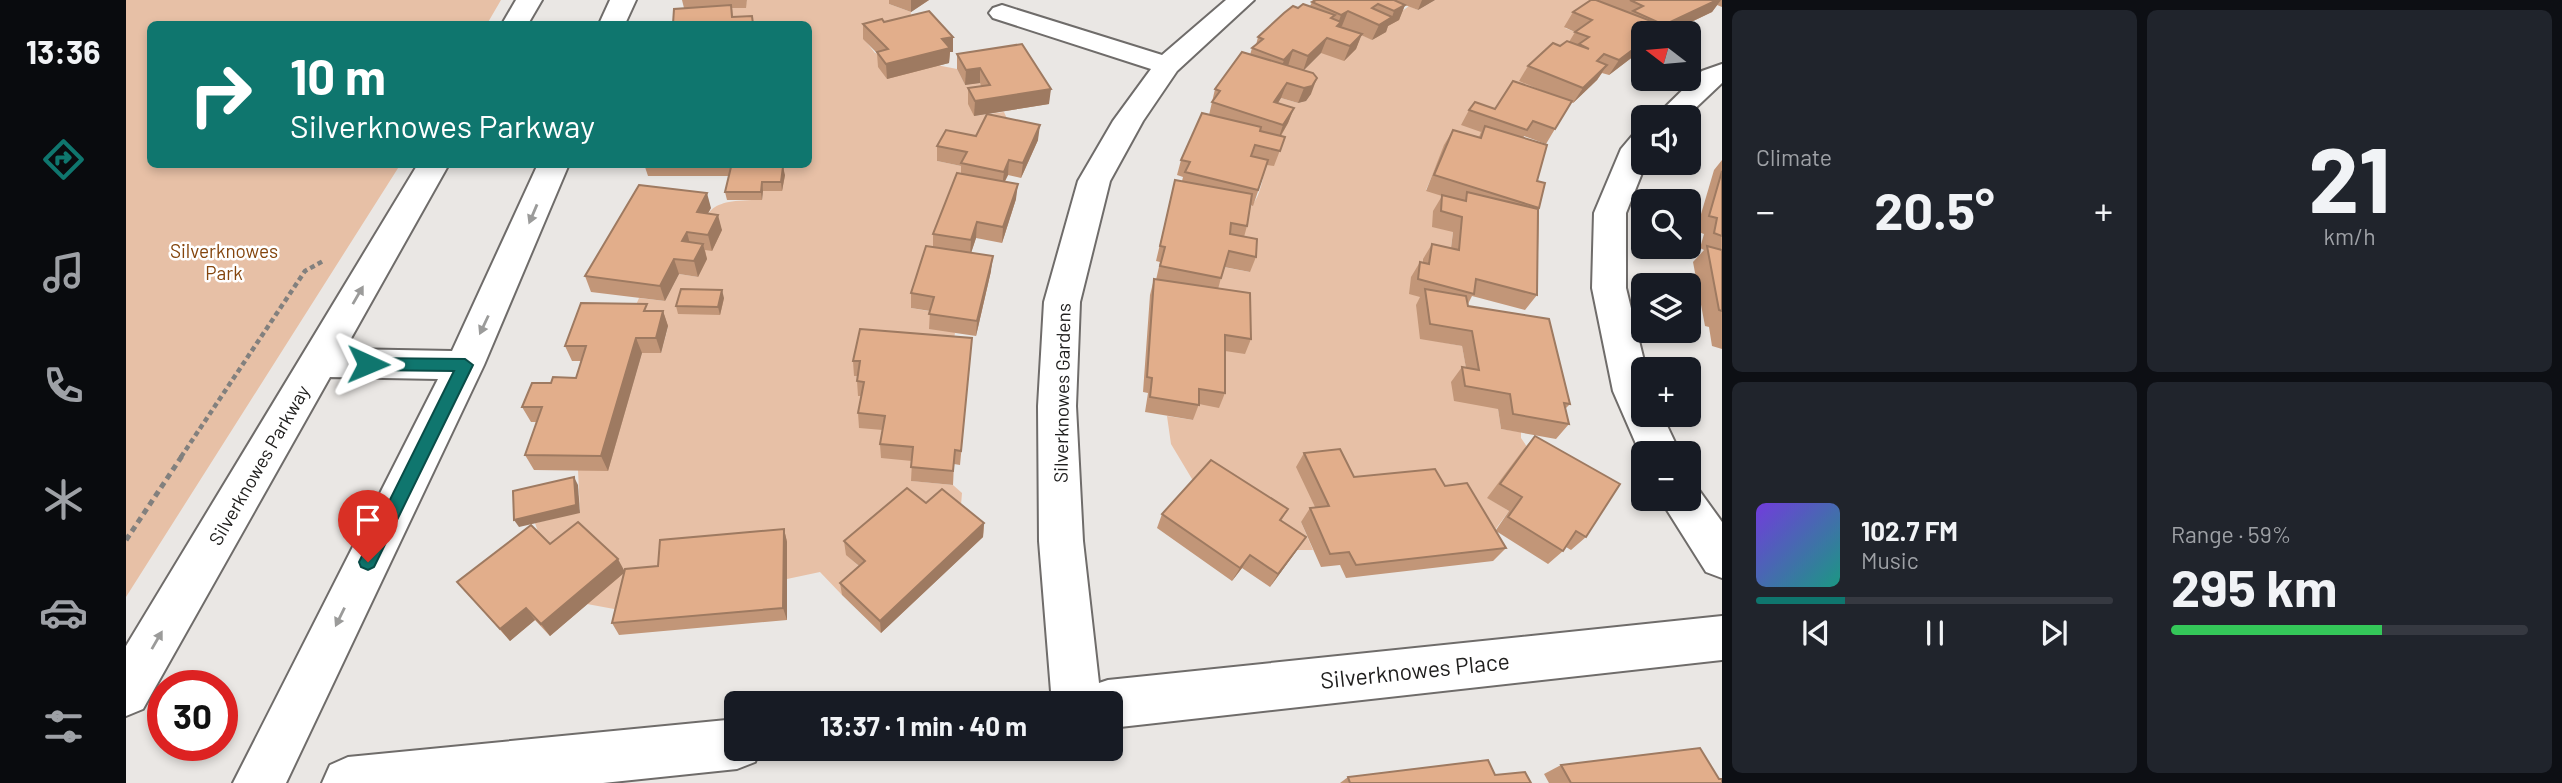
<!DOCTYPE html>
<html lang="en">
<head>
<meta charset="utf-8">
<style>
  :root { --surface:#171b24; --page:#20242c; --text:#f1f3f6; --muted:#9ea1a6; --line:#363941; --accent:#0f766e }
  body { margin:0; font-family:Barlow,sans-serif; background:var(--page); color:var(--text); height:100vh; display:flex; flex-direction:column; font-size:26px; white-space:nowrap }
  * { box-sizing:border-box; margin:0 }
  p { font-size:23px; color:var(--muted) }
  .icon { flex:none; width:38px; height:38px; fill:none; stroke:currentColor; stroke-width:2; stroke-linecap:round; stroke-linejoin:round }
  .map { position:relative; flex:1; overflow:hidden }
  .drawer { display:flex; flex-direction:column; gap:10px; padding:10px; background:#0d0f14; width:840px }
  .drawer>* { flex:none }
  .guide { position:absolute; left:21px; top:21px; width:665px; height:147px; border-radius:10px; box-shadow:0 4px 10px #0003; background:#0f766e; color:#fff; overflow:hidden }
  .needle { width:46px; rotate:286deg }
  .controls { position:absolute; left:1505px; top:21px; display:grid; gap:14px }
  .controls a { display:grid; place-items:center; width:70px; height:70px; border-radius:10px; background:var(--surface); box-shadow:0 4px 10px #0003; font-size:35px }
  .speed { position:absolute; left:21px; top:670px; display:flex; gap:14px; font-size:35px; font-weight:700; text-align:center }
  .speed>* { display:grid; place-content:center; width:91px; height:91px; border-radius:50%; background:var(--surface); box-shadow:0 4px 10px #0003; line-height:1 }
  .speed .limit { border:10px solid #d22; background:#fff; color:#111 }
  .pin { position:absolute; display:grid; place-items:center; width:60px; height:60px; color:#fff; margin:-72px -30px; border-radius:50% 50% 50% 0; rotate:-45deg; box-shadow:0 0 7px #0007 }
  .pin .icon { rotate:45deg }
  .me { position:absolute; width:77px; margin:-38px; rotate:91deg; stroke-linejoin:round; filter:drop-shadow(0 0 5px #0008) }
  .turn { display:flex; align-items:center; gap:24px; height:147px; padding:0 28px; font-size:32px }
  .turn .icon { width:91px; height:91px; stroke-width:2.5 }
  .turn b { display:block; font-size:49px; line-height:60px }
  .big { font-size:52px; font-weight:700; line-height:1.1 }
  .drawer .widget { flex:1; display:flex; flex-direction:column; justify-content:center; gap:10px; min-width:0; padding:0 24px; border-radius:10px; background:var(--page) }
  .drawer .dial { align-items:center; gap:0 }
  .dial b { font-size:91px; line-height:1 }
  .song { display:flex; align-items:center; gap:21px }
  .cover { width:84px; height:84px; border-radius:10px; background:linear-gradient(135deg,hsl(260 70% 55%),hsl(170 70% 35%)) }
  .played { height:7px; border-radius:4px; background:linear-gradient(90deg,var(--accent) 25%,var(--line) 25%) }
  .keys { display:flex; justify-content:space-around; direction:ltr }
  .heat { display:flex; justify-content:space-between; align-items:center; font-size:38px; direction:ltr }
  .charge { height:10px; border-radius:5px; background:linear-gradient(90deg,#34c759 59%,var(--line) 0) }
  .drawer .tiles { flex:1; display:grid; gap:10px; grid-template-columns:repeat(2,1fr) }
  .trip { position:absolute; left:598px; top:691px; width:399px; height:70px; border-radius:10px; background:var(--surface); box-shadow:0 4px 10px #0003; font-weight:700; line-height:70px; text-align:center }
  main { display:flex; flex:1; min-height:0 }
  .dock { display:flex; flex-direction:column; width:126px; justify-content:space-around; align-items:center; background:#090b0e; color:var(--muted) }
  .dock .icon { width:49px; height:49px }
  .dock .selected { color:var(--accent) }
  .dock b { font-size:32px; color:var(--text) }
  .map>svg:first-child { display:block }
  .green { fill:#e7c0a6 }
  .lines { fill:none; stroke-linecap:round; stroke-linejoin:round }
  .minor-casing { stroke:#6f6c6a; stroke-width:4 }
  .path-far1 { stroke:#82807e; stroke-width:4.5; stroke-dasharray:5 3.5; stroke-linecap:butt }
  .path { stroke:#82807e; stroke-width:5; stroke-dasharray:6 4.5; stroke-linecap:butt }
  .minor { fill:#fff; fill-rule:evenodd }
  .wall { fill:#c29678 }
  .shaded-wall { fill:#9e7a61 }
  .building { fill:#e2ae8b; stroke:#9e7a61; stroke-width:2 }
  .oneway { fill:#9b9b9a }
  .route { fill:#0f766e; stroke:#0a4d48; stroke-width:2 }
  .labels { text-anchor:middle; stroke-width:5; stroke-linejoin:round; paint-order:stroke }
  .park-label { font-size:19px; fill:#84450d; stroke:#fff }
  .street-label { font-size:19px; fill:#21201f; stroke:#fff }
  .near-street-label { font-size:23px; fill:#21201f; stroke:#fff }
</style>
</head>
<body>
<main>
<nav class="dock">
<b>13:36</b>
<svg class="icon selected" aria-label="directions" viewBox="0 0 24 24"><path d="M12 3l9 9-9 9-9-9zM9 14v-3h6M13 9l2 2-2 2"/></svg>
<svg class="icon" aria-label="music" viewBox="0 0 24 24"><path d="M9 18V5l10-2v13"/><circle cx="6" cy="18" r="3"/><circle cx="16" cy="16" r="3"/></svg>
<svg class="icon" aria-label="phone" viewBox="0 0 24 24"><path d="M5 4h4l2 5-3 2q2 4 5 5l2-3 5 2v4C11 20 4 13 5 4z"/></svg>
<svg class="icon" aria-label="climate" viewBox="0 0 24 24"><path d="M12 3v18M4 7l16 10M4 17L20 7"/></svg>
<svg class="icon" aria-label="car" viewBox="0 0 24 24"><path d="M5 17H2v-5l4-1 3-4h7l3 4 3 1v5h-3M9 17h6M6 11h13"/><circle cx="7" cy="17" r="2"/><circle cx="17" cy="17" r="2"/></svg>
<svg class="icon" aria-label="filters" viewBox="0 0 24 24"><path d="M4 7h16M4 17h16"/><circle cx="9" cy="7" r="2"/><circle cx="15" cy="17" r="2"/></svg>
</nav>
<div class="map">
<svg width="1596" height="783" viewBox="0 0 1596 783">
  <rect width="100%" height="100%" fill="#eae7e4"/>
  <g class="green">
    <path d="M0,0H375L361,24H24V164L274,165L0,597Z"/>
    <path d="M621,0H769L763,4L785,12L784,20L738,39L749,53L831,69L839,85L854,83L863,100L848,116L878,112L883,123L849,152L811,161L840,167L785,308L808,312L829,333L826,351L736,376C742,411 764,435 788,461L786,481L827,485L836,493L834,517L721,555L741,574L716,595L694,572L661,579H538L499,611L461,604L433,557L414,538L409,523L454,512L452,470H482L516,353H535L542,327L504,319L513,298L539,301L553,274L572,277L560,256C584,208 578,200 636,200L637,191L656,190L607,176L609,165L682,164V24H608L591,8H619Z"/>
    <path d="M1309,0H1476L1439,28L1457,35L1394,80L1413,89L1405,96L1382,142L1319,145L1300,190L1343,205L1327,232L1324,255L1332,307L1294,338L1336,346L1340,367L1372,409L1375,429L1395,432V438L1408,457L1362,498L1383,511L1369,530L1194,519L1175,522L1187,550H1171L1069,484L1045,444L1041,416L1067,420L1093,275H1096L1097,267L1124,272L1098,249L1121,210C1145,194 1138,124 1155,98L1172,103L1180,101L1185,94L1182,88L1151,76L1162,66L1177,71L1195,53L1199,33L1216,26L1247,40L1240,23L1268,17L1283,6L1292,10Z"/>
  </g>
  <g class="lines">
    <defs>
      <g id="minor">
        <path d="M390,0H416L402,24H376Z"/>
        <path d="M484,0H510L499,24H473Z"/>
        <path d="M1100,0H1128L1051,71L1017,121L984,181L954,302L950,406L957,541L973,683L982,680L1596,616V660L985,728V704H926L913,541L912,406L918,302L952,181L987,121L1025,69L867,18L863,13L867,8L876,5L1036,55Z"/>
        <path d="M1596,64V83L1560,117H1529L1576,71Z"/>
        <path d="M1517,133V163H1520L1500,213V288L1520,369H1517V415H1536L1554,453H1517V460L1487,391L1466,288L1468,213L1495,149L1506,136Z"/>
        <path d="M292,164H323L219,349L326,351L412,164H443L358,365L160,783H107L312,379L204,377L17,709L0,716V646Z"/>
        <path d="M1563,484L1570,486L1596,522V578L1580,572L1534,499H1563Z"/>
        <path d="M611,719V749H634L629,762L611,769L477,783H196L204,765L222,757Z"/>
      </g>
    </defs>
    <use href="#minor" class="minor-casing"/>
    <path class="path-far1" d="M55,457L179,271L199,260"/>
    <path class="path" d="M0,540L56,456"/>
    <use href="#minor" class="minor"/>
  </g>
  <g class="wall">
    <path d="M556,0H621L620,8H606L607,17L626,16L628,24H547L558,8Z"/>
    <path d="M763,0H803L785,12L763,4Z"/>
    <path d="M1187,0H1309L1292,10L1279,5L1273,20L1262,26L1260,32L1246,40L1235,35L1230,49L1218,61L1195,53L1178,70L1185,94L1180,101L1172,103L1155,98L1152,103L1168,108L1162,123L1155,136L1159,137L1148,166L1141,165L1127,206L1124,205L1121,226L1118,237L1130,257L1124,272L1098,267L1092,289L1125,339L1119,354L1099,351V393L1093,408L1073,404L1067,420L1019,412L1022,393L1017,392L1024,295L1028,279L1030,280L1034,262L1030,261L1049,180L1056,181L1057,177L1051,175L1055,160L1083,115L1089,89L1124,55L1126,48L1130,45L1132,37L1172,8L1184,6Z"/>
    <path d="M1474,0H1596V7L1591,5L1586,12L1542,33H1517V49L1483,75L1476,73L1471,80L1447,103L1445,102L1420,144L1398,136L1397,138L1411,181L1413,208L1411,295L1399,310L1346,296L1342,304V306L1444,404L1439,409L1443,424L1430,439L1375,429L1372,409L1328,401L1325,382L1336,367L1340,368L1336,346L1294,339L1290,305L1294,297L1283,294L1285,277L1294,262H1297V259L1306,244L1325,248L1327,232L1306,227L1307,211L1316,196L1300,191L1318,145L1327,130L1353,137L1355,132L1335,125L1343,110L1369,109L1424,94L1393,81L1402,66L1443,42L1449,32L1438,27L1447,12Z"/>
    <path d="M758,22L827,52H824L823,63L761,79L752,67L751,53L737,39V24Z"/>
    <path d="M831,54L923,104L861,114L912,140L895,178L882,175L879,181L890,199L876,243L850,238L845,253L865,271L850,336L803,329L804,311L785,308V293L807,247V234L835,174V166L811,161V146L850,136L861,114L848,116L842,104V88L855,86L854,83L839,85L831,69Z"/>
    <path d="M1596,160V349L1586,346L1583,327L1579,326L1567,262L1578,250L1574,248L1578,234L1570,231L1588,170Z"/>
    <path d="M518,164H609L608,167L659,175L656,191H637L636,200H601L599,192L603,176H522Z"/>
    <path d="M585,208L582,213L596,230L586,251L579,250L581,259L572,277L553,274L539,301L465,292L459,276Z"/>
    <path d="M598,298L594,315L552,314L550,306Z"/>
    <path d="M523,311H537L542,326L535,353H516L482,471L408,470L399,455L411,422H405L396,407L425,383L450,378L455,361H446L439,346Z"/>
    <path d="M846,338L834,465L828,464L827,485L785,481L786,461L755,458L754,444L757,430L733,428L732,413L735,396H732L731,381L732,376H728L727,361Z"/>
    <path d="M1409,436L1460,537L1445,550L1440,547L1437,551L1422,564L1370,531L1380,548L1367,561L1220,578L1214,565L1195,567L1175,522L1184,508L1189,507L1170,467L1178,453L1228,477L1319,486L1370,530L1383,511L1361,498L1397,450Z"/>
    <path d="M800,503L858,523L857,537L755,633L716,595L714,583L733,566L720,555L718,541Z"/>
    <path d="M1162,509L1155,521L1171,550L1144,587L1116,568L1106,581L1031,528L1036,514Z"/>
    <path d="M658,529L661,542V620L493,635L486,623L498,573L424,636L409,620L384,641L331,582L424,544L498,571L532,566Z"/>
    <path d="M1435,765L1593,779L1596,783H1423L1418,774Z"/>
    <path d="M1369,775L1405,783H1214L1222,777Z"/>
  </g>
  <g class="shaded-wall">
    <path d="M785,0H803L785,12Z"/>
    <path d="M1296,0H1309L1292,10Z"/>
    <path d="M1591,0H1595L1586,12L1542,33H1528L1538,25Z"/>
    <path d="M1279,5L1273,20L1262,26L1260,32L1246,40L1253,25L1266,17L1268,11Z"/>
    <path d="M1222,11L1216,26L1213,28L1210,37L1206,41L1215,15Z"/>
    <path d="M1236,34L1230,49L1218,61L1224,46Z"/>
    <path d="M827,37V52H824L823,63L761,79L760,64L816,39Z"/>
    <path d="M1201,38L1195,53L1177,71L1182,56Z"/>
    <path d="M1517,42V49L1483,75L1493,60Z"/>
    <path d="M1167,50L1162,66L1153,75L1158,60Z"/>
    <path d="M1481,65L1471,80L1447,103L1457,88Z"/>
    <path d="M854,68V83L839,85L840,70Z"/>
    <path d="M1191,78L1185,94L1180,101L1172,103L1178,88Z"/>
    <path d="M1161,83L1155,98L1143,117L1148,102Z"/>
    <path d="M925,89L923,104L848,116L849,101Z"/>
    <path d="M1168,108L1162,123L1152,140L1157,125Z"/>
    <path d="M914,125L912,140L895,178L897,163Z"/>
    <path d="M883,160L882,175L876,187L878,172Z"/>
    <path d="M657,167L659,175L656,191L655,182Z"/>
    <path d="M636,182L637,191L636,200L635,192Z"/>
    <path d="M892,184L890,199L876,243L877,227Z"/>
    <path d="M581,193L585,208L574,227L571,212Z"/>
    <path d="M592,215L596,230L586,251L582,235Z"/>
    <path d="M851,222L850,238L844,256L845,240Z"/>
    <path d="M561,232L565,248L556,241Z"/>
    <path d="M577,244L581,259L572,277L568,261Z"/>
    <path d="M867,256L865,271L850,336L851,321Z"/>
    <path d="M548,259L553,274L539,301L534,286Z"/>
    <path d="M596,290L598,298L594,315L592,307Z"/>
    <path d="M537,311L542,326L535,353L530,338Z"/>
    <path d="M510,338L516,353L482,471L475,456Z"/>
    <path d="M448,477L452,485L454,513L393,527L388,520Z"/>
    <path d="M858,523L857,537L755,633L754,621Z"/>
    <path d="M658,529L661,542V620L657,608Z"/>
    <path d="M1180,537L1171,550L1144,587L1152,574Z"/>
    <path d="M1124,555L1116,568L1106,581L1114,568Z"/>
    <path d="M492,559L499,572L424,636L415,624Z"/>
    <path d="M400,608L409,620L384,641L374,629Z"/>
  </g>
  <g class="building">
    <path d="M1190,0H1268L1279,5L1268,11L1252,4L1246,8L1266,17L1253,25L1222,11L1215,15L1186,2Z"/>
    <path d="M1465,0H1470L1538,26L1528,33H1517V42L1493,60L1478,54L1471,61L1481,65L1457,88L1402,66L1427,43L1434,46L1441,41L1463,49L1453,44L1463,37L1449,32L1466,20L1447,12Z"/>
    <path d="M1504,0H1591L1538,25L1507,11L1517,6Z"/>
    <path d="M1177,4L1209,15L1205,18L1215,22L1211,26L1236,34L1224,46L1201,38L1182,56L1167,50L1158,60L1126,48L1137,39L1132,37L1158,13L1167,6L1172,8Z"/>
    <path d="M605,5L606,17L626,16L627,24H547L548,9Z"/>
    <path d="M803,11L827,37L816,39L824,48L760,64L751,52L762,49L737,24L756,19L758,22Z"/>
    <path d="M896,44L925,89L849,101L842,88L864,85L854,68L840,70L831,54Z"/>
    <path d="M1116,52L1187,73L1191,78L1186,86L1178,88L1161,83L1148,102L1168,108L1157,125L1086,102L1094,91L1089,89Z"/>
    <path d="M1387,81L1446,101L1429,129L1407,121L1401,130L1343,110L1349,102L1369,109Z"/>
    <path d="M1076,113L1135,127L1134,131L1159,137L1154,151L1129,145L1125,156L1142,160L1132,190L1059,172L1064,162L1055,160Z"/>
    <path d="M861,114L914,125L897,163L883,160L878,172L835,163L841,152L811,146L820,130L850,136Z"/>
    <path d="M1359,126L1421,145L1411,181L1419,183L1413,208L1308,175L1327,130L1355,138Z"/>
    <path d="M605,167H657L655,182H636L635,192H599Z"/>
    <path d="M1596,171V236L1588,233L1591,218L1583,216Z"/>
    <path d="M831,173L892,184L877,227L851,222L845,240L807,234Z"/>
    <path d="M1049,180L1126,194L1121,226L1105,223L1104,234L1131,239L1130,257L1103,251L1095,278L1034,266L1039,247L1034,246Z"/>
    <path d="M513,185L581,193L571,212L592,215L582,235L561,232L556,241L577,244L568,261L548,259L534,286L459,276Z"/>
    <path d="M1341,192L1412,209L1411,295L1350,279L1348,294L1292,279L1294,262L1303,264L1306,244L1333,250L1336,217L1315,211L1316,195L1340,201Z"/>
    <path d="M800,246L867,256L851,321L803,314L808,297L785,293Z"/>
    <path d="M1581,246L1596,250V311L1593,310Z"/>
    <path d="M1028,279L1124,293L1125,339L1099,335V393L1073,389V405L1024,397L1026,378L1021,377Z"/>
    <path d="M555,289L596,290L592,307L550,306Z"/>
    <path d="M1299,289L1340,296L1342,306L1423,319L1444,404L1438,403L1443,424L1387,414L1384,394L1339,386L1336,367L1353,370L1346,331L1304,324Z"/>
    <path d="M455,303L521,304L518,311H537L530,338H510L475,456L399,455L416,407H396L406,383H425L427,377L450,378L460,346H439Z"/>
    <path d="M734,329L846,338L835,451L829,450L827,471L785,467L787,447L754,444L759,416L732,413L738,382L731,381L734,361H727Z"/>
    <path d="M1409,436L1494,484L1460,537L1450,531L1437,551L1382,517L1396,497L1374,484Z"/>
    <path d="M1214,449L1228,477L1309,469L1319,486L1341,483L1380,548L1230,565L1223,552L1204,554L1184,508L1203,506L1178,453Z"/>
    <path d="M1085,460L1162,509L1154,520L1180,537L1152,574L1124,555L1114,568L1036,514Z"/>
    <path d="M448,477L450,505L388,520L387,491Z"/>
    <path d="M781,488L800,503L816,489L858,523L754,621L714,583L739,561L718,541Z"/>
    <path d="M452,522L492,559L415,624L400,608L374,629L331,582L405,525L424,544Z"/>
    <path d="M658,529L657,608L486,623L499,569L532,566L534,540Z"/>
    <path d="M1574,748L1593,779H1596V783H1445L1435,765Z"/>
    <path d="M1362,760L1369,775L1399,772L1405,783H1224L1222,777Z"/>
  </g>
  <defs><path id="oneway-solid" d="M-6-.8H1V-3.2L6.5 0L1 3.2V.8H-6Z" transform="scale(1.75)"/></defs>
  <g class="oneway">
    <use href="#oneway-solid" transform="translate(407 214) rotate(113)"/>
    <use href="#oneway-solid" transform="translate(232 295) rotate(-60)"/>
    <use href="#oneway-solid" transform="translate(358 325) rotate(115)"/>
    <use href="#oneway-solid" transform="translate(214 617) rotate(116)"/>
    <use href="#oneway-solid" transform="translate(31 640) rotate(-60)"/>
  </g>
  <path class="route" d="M242,358L339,359L347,365L248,567L242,570L235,567L233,562L328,371L242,370L234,364Z"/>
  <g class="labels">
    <g class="park-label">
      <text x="98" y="258">Silverknowes<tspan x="98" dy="22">Park</tspan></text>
    </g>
    <g class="street-label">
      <text transform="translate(936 393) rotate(-89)" y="7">Silverknowes Gardens</text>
      <text transform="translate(133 465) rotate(-60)" y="7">Silverknowes Parkway</text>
    </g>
    <g class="near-street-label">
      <text transform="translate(1289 671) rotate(-6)" y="8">Silverknowes Place</text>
    </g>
  </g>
</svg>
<div class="controls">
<a><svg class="needle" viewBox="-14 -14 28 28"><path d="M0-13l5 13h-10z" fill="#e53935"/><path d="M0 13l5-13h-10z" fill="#9ea1a6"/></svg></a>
<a><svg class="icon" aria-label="sound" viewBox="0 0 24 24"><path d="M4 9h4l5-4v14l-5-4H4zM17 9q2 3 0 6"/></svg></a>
<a><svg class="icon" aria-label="search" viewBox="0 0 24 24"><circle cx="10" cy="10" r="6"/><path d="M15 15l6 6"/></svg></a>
<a><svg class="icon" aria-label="layers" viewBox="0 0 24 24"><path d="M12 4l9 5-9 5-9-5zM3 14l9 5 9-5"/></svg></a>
<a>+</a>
<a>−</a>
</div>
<div class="speed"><div class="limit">30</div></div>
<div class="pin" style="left:242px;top:562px;background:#d93025"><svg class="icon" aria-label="arrive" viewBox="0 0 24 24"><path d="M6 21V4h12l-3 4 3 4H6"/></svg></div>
<svg class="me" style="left:242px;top:364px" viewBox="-20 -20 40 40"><path d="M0-17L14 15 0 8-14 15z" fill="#0f766e" stroke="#fff" stroke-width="4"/></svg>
<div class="trip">13:37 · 1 min · 40 m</div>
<div class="guide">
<div class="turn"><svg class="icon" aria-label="right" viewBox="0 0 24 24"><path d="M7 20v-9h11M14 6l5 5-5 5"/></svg><div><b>10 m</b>Silverknowes Parkway</div></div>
</div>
</div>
<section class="drawer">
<div class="tiles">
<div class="widget"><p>Climate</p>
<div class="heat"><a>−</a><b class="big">20.5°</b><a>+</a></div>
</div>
<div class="widget dial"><b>21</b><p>km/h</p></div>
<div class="widget">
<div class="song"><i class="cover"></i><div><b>102.7 FM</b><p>Music</p></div></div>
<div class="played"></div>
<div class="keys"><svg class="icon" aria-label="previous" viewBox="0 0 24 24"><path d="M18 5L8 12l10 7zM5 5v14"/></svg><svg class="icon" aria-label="pause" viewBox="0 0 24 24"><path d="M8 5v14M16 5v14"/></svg><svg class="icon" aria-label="next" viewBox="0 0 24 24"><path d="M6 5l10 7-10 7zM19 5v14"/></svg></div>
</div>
<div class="widget"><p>Range · 59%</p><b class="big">295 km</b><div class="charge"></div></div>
</div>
</section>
</main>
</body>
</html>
